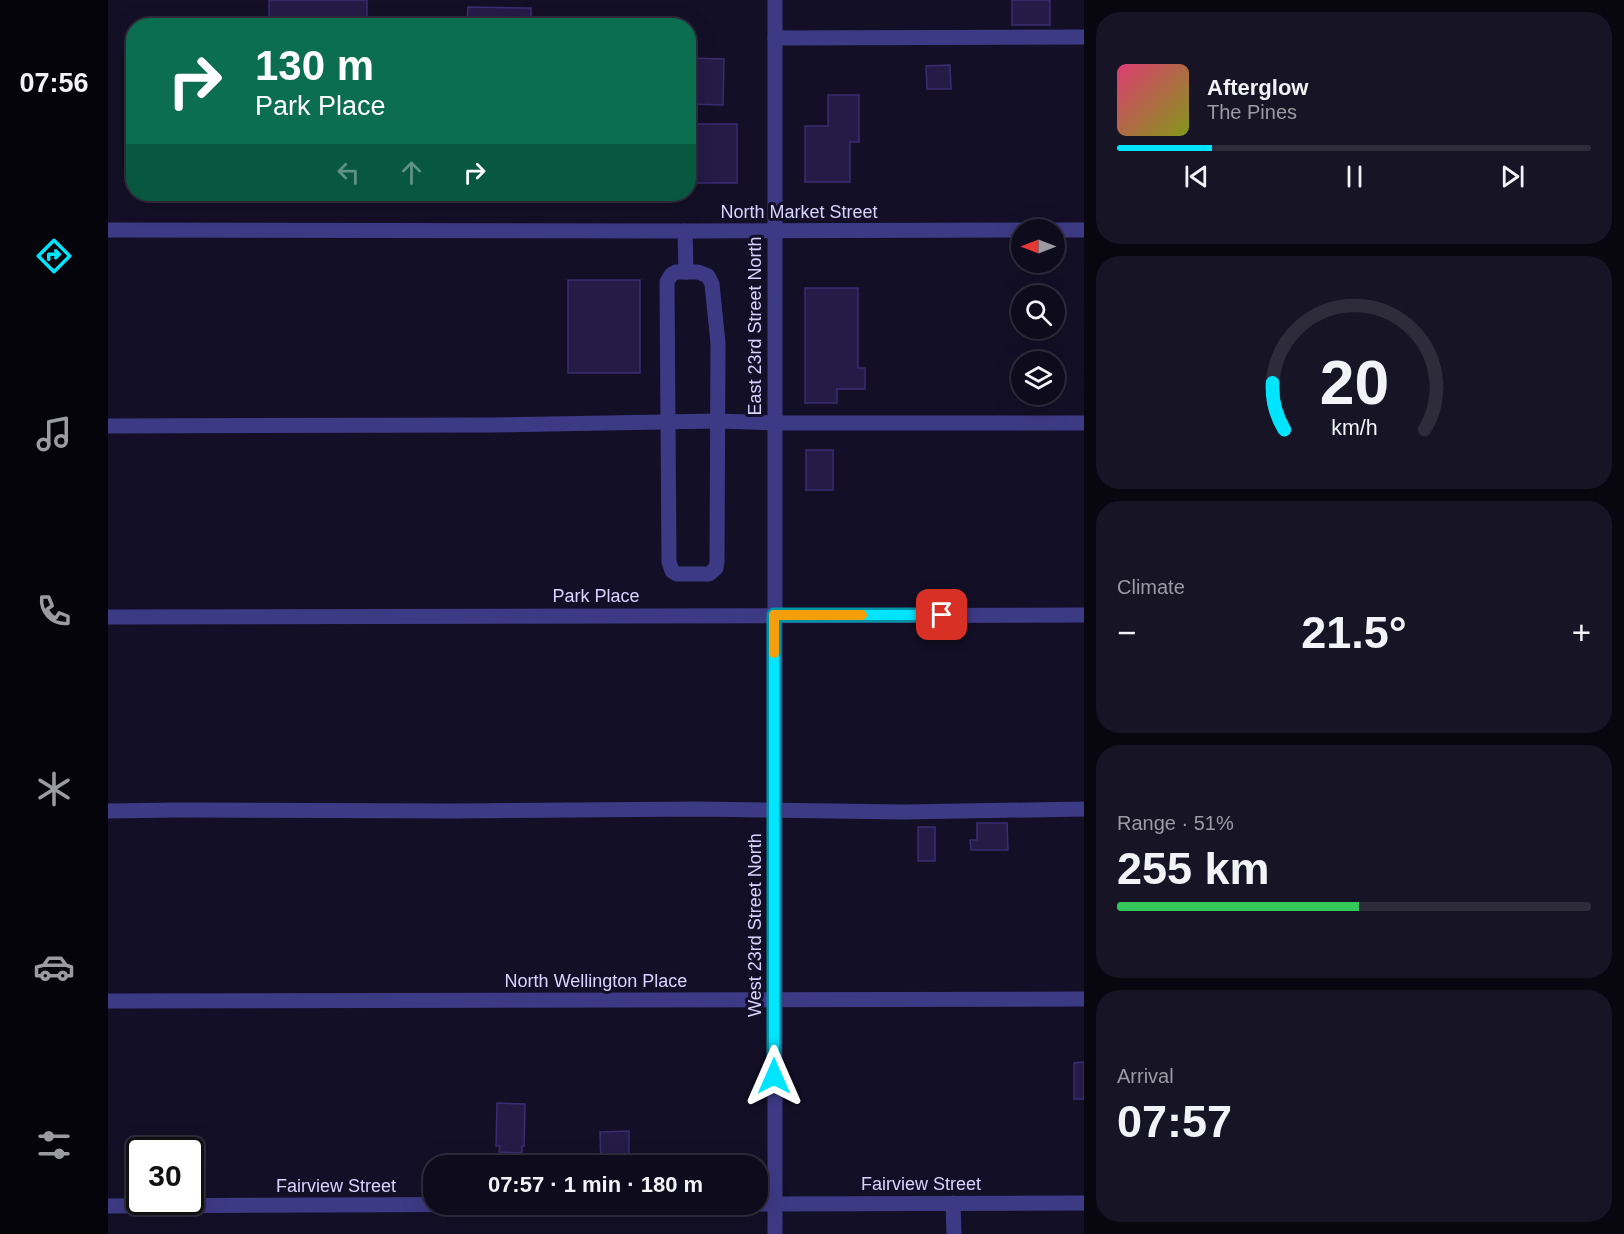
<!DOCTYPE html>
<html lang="en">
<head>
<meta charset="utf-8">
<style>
  :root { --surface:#0e0b1c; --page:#171425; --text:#f1f3f6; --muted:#9b9ba3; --line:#2e2b3b; --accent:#00e5ff }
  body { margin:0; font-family:Arial,sans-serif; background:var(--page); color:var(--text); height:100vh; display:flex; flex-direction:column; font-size:22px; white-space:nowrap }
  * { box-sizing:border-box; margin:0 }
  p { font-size:20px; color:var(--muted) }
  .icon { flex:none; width:33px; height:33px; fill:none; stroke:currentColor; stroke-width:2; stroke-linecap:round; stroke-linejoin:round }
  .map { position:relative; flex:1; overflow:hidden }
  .sheet { display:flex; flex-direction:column; gap:12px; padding:12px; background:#08060f; width:540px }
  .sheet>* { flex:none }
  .banner { position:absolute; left:18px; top:18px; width:570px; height:183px; border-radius:24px; box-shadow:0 6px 24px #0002,0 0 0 2px var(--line); background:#0b6e4f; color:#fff; overflow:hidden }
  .needle { width:39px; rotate:270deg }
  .fabs { position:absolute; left:903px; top:219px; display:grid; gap:12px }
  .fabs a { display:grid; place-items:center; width:54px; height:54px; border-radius:50%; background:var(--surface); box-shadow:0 6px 24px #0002,0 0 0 2px var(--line); font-size:30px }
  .speed { position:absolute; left:18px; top:1137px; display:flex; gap:12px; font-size:30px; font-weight:700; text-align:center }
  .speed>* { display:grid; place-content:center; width:78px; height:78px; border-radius:50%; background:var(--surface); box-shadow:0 6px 24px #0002,0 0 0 2px var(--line); line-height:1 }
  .speed .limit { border:3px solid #111; border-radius:9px; background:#fff; color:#111 }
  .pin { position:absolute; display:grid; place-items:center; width:51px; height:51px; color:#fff; margin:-26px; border-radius:12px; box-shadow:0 3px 9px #0006 }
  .me { position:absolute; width:66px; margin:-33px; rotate:0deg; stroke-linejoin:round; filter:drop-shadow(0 0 4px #0008) }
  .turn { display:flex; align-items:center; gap:21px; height:126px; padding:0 30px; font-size:27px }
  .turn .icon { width:78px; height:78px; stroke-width:2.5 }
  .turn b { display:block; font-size:42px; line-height:51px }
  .lanes { display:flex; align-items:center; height:57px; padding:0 30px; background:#0003; justify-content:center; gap:30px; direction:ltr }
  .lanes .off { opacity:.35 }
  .big { font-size:45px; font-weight:700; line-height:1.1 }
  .sheet .widget { flex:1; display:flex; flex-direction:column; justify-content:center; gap:9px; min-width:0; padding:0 21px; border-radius:24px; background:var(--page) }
  .sheet .dial { align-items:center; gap:0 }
  .dial svg { height:156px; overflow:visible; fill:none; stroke:var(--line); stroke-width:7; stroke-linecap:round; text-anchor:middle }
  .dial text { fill:var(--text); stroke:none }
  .song { display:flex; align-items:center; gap:18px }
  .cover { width:72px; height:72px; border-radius:9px; background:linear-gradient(135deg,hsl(340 70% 55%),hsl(70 70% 35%)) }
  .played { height:6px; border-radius:3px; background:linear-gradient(90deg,var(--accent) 20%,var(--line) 20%) }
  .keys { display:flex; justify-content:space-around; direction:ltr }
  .heat { display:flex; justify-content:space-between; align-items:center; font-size:33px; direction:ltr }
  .charge { height:9px; border-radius:4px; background:linear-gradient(90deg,#34c759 51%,var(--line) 0) }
  .trip { position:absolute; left:315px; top:1155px; width:345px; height:60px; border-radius:24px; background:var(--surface); box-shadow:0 6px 24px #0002,0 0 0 2px var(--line); font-weight:700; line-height:60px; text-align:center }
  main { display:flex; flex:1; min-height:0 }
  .menu { display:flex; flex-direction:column; width:108px; justify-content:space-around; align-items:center; background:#06040b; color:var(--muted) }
  .menu .icon { width:42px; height:42px }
  .menu .selected { color:var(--accent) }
  .menu b { font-size:27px; color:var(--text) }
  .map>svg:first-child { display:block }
  .building { fill:#241b47; stroke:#3b2d73; stroke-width:1.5 }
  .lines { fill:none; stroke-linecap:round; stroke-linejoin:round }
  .minor { stroke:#3d3a85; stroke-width:15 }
  .route-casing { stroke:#0095a6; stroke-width:15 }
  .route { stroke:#00e5ff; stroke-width:10 }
  .slow { stroke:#f59e0b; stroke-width:10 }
  .labels { text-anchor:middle; stroke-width:6; stroke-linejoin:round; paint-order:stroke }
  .street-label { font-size:18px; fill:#d9d4ff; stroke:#130f26 }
</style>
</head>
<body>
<main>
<nav class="menu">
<b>07:56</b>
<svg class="icon selected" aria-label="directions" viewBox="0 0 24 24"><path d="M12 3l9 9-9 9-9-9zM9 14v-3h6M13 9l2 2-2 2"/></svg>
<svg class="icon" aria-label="music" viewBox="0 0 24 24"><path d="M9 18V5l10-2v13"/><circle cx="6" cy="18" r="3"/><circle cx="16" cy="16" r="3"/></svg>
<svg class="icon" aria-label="phone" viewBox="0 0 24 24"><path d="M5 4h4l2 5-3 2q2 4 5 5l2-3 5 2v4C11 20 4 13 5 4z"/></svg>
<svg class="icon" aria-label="climate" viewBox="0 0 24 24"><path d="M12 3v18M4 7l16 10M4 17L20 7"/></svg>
<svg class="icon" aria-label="car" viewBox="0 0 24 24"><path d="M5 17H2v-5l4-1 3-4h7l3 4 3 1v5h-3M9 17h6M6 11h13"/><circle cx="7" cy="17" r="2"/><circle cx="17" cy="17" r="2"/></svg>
<svg class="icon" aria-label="filters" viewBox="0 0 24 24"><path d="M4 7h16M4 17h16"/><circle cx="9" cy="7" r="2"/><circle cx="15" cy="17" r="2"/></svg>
</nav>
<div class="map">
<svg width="976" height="1234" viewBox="0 0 976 1234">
  <rect width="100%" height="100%" fill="#130f26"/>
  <g class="building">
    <rect x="161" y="0" width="98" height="26"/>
    <rect x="904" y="0" width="38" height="25"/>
    <path d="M360,7L423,8V26H359Z"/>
    <path d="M580,58L616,59L615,105L580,104Z"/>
    <path d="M842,65L843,89H819L818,66Z"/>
    <path d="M720,95H751V142H742V182H697V126H720Z"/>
    <rect x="580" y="124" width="49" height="59"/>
    <rect x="460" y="280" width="72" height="93"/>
    <path d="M697,288H750V368H757V389H729V403H697Z"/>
    <rect x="698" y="450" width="27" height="40"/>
    <path d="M869,823H899L900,850H863L862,840H869Z"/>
    <rect x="810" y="827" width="17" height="34"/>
    <path d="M976,1062V1099H966V1063Z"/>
    <path d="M389,1103L417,1104L416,1146H414V1153L391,1152L392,1146H388Z"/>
    <path d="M521,1131V1165L493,1166L492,1132Z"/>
  </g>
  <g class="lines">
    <g class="minor">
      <path d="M667,38L976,37"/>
      <path d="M0,230L577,231L914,230"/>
      <path d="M946,230H976"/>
      <path d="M577,231L578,272"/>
      <path d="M568,272H590L600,276L604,284L610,343L609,562L608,568L601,574H569L564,571L561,562L559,282L563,275Z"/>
      <path d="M0,426L384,425L610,421L667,423H976"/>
      <path d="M0,617L976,615"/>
      <path d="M0,811L70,810L346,811L592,809L796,812L976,809"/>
      <path d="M0,1001L976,999"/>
      <path d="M845,1203L846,1234"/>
      <path d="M650,1204L976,1203"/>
      <path d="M0,1206L457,1204"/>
      <path d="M667,1234V0"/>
    </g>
  </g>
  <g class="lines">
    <defs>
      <path id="route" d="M666,1076V615H834"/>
    </defs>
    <use href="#route" class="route-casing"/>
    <use href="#route" class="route"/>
    <path class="slow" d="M666,653V615H754"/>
  </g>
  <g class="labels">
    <g class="street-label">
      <text x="691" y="218">North Market Street</text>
      <text transform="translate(647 326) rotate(-90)" y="6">East 23rd Street North</text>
      <text x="488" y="602">Park Place</text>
      <text transform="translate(647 925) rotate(-90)" y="6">West 23rd Street North</text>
      <text x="488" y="987">North Wellington Place</text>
      <text x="813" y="1190">Fairview Street</text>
      <text x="228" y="1192">Fairview Street</text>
    </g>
  </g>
</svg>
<div class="fabs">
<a><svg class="needle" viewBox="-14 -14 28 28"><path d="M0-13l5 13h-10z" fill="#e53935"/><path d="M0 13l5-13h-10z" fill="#9b9ba3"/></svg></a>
<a><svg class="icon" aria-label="search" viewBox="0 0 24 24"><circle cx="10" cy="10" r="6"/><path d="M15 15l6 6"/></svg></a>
<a><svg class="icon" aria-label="layers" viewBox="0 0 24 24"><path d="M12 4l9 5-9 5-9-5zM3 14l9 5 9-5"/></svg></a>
</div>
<div class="speed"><div class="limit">30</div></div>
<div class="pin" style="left:834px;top:615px;background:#d93025"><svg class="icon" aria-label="arrive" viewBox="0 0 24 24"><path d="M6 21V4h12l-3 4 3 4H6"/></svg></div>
<svg class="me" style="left:666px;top:1076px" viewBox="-20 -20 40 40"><path d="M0-17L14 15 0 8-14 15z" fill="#00e5ff" stroke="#fff" stroke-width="4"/></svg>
<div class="trip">07:57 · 1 min · 180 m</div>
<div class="banner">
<div class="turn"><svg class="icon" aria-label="right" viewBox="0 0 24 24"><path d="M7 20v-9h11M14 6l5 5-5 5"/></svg><div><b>130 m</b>Park Place</div></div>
<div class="lanes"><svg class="icon off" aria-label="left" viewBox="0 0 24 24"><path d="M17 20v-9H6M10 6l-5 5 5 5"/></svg><svg class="icon off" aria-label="ahead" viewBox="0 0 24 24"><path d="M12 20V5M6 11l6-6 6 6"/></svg><svg class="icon" aria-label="right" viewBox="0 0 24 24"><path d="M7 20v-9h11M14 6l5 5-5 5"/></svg></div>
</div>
</div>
<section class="sheet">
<div class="widget">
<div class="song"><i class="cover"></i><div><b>Afterglow</b><p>The Pines</p></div></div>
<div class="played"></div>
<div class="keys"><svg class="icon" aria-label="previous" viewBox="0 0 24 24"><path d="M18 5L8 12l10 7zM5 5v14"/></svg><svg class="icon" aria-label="pause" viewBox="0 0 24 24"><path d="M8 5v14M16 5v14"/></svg><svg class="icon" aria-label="next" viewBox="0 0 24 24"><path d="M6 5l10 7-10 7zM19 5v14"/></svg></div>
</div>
<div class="widget dial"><svg viewBox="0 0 100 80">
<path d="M14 69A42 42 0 1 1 86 69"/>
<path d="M14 69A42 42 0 0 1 8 45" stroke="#00e5ff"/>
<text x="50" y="56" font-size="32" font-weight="700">20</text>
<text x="50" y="72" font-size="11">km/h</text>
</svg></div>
<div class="widget"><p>Climate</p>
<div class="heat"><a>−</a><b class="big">21.5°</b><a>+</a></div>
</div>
<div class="widget"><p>Range · 51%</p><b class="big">255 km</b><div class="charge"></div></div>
<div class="widget"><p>Arrival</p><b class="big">07:57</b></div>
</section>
</main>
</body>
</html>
